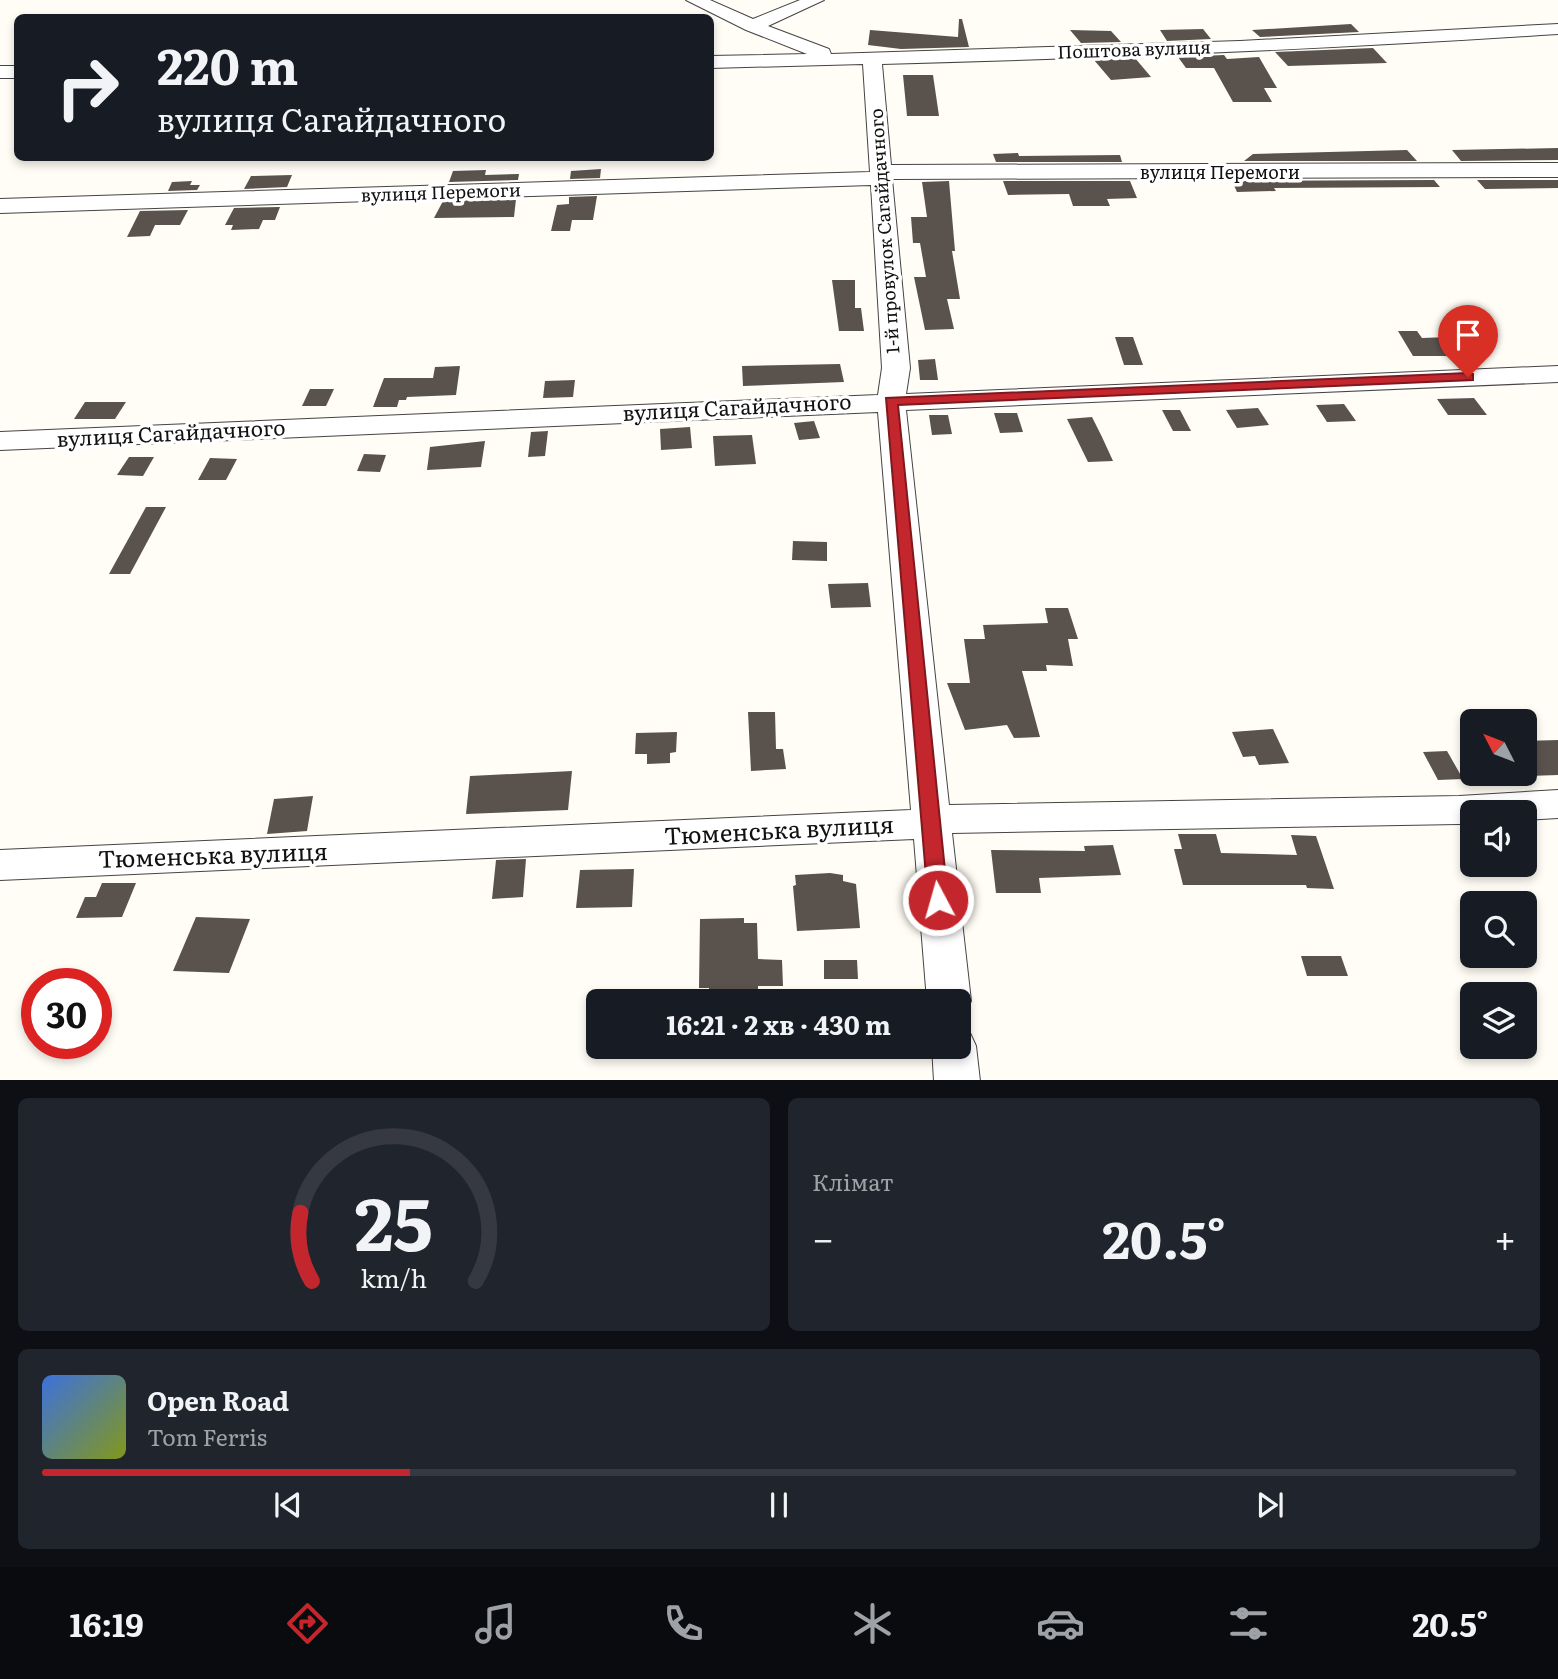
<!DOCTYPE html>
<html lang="uk">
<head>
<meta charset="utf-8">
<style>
  :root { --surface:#171b24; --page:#20242c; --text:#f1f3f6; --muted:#9ea1a6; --line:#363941; --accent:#c4262e }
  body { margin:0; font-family:Literata,serif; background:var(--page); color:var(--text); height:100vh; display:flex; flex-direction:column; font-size:26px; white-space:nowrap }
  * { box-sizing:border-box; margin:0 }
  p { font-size:23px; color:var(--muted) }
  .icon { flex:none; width:38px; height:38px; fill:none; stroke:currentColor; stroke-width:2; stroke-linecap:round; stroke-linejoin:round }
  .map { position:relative; height:1080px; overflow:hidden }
  .sheet { display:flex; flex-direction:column; gap:18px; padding:18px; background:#0d0f14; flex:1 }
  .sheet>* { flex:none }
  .top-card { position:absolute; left:14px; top:14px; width:700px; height:147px; border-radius:10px; box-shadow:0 4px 10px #0003; background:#171b24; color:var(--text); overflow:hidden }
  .needle { width:46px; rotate:312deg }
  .buttons { position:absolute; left:1460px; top:709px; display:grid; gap:14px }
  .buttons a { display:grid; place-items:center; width:77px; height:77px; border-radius:10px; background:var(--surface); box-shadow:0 4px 10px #0003; font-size:35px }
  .speed { position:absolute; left:21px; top:968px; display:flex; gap:14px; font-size:35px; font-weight:700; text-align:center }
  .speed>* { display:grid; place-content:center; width:91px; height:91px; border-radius:50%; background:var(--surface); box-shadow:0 4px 10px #0003; line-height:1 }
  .speed .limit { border:10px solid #d22; background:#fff; color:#111 }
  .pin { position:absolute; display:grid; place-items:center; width:60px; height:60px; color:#fff; margin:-72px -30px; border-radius:50% 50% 50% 0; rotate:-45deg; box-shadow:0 0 7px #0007 }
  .pin .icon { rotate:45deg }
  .me { position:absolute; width:77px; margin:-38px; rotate:354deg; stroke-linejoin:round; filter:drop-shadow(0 0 5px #0008) }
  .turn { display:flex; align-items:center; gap:24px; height:147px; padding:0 28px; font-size:32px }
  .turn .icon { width:91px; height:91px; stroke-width:2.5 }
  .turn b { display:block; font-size:49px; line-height:60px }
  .big { font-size:52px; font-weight:700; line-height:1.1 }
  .sheet .card { flex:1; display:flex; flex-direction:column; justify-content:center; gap:10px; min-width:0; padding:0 24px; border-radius:10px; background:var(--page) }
  .sheet .dial { align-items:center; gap:0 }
  .dial svg { height:182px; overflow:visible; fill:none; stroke:var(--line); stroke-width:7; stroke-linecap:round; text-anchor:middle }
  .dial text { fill:var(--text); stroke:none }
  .song { display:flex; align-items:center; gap:21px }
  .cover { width:84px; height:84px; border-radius:10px; background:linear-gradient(135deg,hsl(220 70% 55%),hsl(70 70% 35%)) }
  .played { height:7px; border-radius:4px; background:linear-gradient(90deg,var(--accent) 25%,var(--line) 25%) }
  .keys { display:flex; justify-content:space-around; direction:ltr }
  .heat { display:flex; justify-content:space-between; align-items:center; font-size:38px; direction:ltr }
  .sheet .tiles { flex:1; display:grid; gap:18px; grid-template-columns:1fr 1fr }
  .card:last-child { grid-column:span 2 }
  .trip { position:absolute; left:586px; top:989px; width:385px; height:70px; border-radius:10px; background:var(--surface); box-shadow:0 4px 10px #0003; font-weight:700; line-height:70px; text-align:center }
  .menu { display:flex; height:112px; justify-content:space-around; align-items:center; background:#090b0e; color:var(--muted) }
  .menu .icon { width:49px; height:49px }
  .menu .on { color:var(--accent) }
  .menu b { font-size:32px; color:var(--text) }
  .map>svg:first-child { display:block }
  .building { fill:#5a524d }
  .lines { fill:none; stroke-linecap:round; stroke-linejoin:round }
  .minor-casing { stroke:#444; stroke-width:2 }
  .minor { fill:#fff; fill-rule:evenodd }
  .route { fill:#c4262e; stroke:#7f191e; stroke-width:2 }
  .labels { text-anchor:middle; stroke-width:7; stroke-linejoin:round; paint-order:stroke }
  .far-street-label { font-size:18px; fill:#111; stroke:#fff }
  .street-label { font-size:21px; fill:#111; stroke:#fff }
  .near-street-label { font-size:24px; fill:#111; stroke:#fff }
</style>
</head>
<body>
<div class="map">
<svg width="1558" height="1081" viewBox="0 0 1558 1081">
  <rect width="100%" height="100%" fill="#fffdf5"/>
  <g class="building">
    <path d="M959,19H962L969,47L901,49L868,45L870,30L958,37Z"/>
    <path d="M1351,24L1359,32L1260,37L1252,30Z"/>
    <path d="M1203,29L1211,39L1167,41L1160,30Z"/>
    <path d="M1070,30L1111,31L1121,42L1081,43Z"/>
    <path d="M1373,48L1387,63L1288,66L1275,52Z"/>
    <path d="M1224,55L1227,59L1259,57L1277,88H1264L1272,102H1233L1214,68H1186L1178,57Z"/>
    <path d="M1135,58L1151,77L1111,80L1094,60Z"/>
    <path d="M903,75H933L939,116H907Z"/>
    <path d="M1558,148V160L1461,161L1452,150Z"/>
    <path d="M1407,150L1417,161H1244L1253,154Z"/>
    <path d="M1018,153L1019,156L1120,155L1122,162H996L993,154Z"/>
    <path d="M601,169L600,178L570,179L571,171Z"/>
    <path d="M486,170L485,175L519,174L518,180L449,182L453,171Z"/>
    <path d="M292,175L287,187L244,189L251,176Z"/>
    <path d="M1434,180L1440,187L1274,188L1276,191L1237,192L1232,181Z"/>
    <path d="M1477,180H1558V188L1485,189Z"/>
    <path d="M192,181L190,185H200L197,190L168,191L172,182Z"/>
    <path d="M949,181L955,251H952L960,299H947L954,329L925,330L914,277H926L920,243H913L911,217H927L922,182Z"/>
    <path d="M1003,181H1130L1137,198L1107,199L1110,206H1073L1069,194L1008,195Z"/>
    <path d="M597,196L593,220H572L570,231H551L557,205L569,204V197Z"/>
    <path d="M516,199L514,217L434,218L443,201Z"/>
    <path d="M280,207L275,220H263L259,229L231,230L233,225H225L234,208Z"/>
    <path d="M188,210L180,225H155L150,236L127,237L140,211Z"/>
    <path d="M832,280H855V308H861L864,331H839Z"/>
    <path d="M1398,331H1417L1422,338L1448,337L1463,356H1413Z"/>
    <path d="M1115,337H1133L1143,365H1124Z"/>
    <path d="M935,359L938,380H920L918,360Z"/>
    <path d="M840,364L844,382L743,386L742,366Z"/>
    <path d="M460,366L456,395L407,397L406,400H399L397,407H373L384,378H433L435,367Z"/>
    <path d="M575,380L573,397L543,398L545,381Z"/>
    <path d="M310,389H334L326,406H302Z"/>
    <path d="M1474,398L1487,415H1448L1437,399Z"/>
    <path d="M85,402H126L115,419H74Z"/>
    <path d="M1344,404L1356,421L1327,422L1316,405Z"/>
    <path d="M1258,408L1269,425L1237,428L1226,410Z"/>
    <path d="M1162,410H1180L1191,431H1173Z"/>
    <path d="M994,413H1017L1023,432L1000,433Z"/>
    <path d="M929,415H948L952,434L932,435Z"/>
    <path d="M1092,417L1102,437L1113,461L1088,462L1067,419Z"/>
    <path d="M814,421L820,438L799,440L794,423Z"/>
    <path d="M690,427L692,448L661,450L660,429Z"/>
    <path d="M548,431L545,456L528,457L531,432Z"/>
    <path d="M752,435L756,464L715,466L713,436Z"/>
    <path d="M485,441L481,467L427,470L430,447Z"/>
    <path d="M364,454L386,455L380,472L357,471Z"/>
    <path d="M129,457H154L143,476L117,475Z"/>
    <path d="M210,458L237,459L226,480H198Z"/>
    <path d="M146,507H166L130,574H109Z"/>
    <path d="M793,541L827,542V561L792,560Z"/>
    <path d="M868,583L871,607L831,608L828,584Z"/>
    <path d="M1045,608H1068L1078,639H1068L1073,666L1046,665L1047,671H1022L1040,737L1014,738L1007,725L965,730L947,683H970L964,639H985L983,625L1048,623Z"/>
    <path d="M748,712H775L776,749H783L786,769L751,771Z"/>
    <path d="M1273,729L1289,763L1259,765L1255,756L1243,757L1232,732Z"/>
    <path d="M677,732L676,752L670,753V763L647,764V754H635L636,733Z"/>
    <path d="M1558,740V775L1528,776L1524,768V741Z"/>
    <path d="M1447,751L1463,779L1438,780L1423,752Z"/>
    <path d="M572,771L568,810L466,814L470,776Z"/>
    <path d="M313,796L307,831L267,834L274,799Z"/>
    <path d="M1178,834H1216L1221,853L1297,855L1291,835L1316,836L1334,889L1307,888L1306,885H1183L1174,849H1182Z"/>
    <path d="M1113,845L1121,875L1039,878L1041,893H996L991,850L1085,851L1084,846Z"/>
    <path d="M526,859L523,897L492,899L496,860Z"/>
    <path d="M634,869L632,907L576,908L580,870Z"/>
    <path d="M830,873L843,875V881L856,884L860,928L797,931L793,886L796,885L795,875Z"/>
    <path d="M102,883H136L122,917L76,918L85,897H96Z"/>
    <path d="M196,917L250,919L229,973L173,971Z"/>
    <path d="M744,918V923H757L758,959L782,960L783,986H758V992L709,993V988H699L700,919Z"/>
    <path d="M1301,956H1341L1348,976H1307Z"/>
    <path d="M824,960H857L858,979H824Z"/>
  </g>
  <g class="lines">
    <defs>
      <g id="minor">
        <path d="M686,0H710L753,19L800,0H824L768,26L829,49L831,54L1240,41L1558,24V34C1333,49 1107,58 882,64L891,165L1558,163V177L892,179L910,368L906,394L1558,366V382L906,410L949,805L1459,796L1558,790V818L1524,820V812H1472V823L1459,824L952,833L971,1001L964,1014L959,1016V1001H927L914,839L0,880V850L911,810L878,412L0,450V432L878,395L882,368L871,185L0,213V199L870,172L863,64L710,68V56L807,54L746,30Z"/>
        <rect x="0" y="66" width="18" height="12"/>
        <path d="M959,1029L970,1033L976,1046L980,1081H934L932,1046H959Z"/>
      </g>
    </defs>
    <use href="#minor" class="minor-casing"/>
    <use href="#minor" class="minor"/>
  </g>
  <path class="route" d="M1468,373L1473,374V380L898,405L948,900L945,906H931L928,900L886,398Z"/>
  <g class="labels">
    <g class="far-street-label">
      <text transform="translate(1134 50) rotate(-2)" y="6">Поштова вулиця</text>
      <text x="1220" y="179">вулиця Перемоги</text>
      <text transform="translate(441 193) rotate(-2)" y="6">вулиця Перемоги</text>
      <text transform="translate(885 231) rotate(-94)" y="6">1-й провулок Сагайдачного</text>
    </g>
    <g class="street-label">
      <text transform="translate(737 408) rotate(-3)" y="7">вулиця Сагайдачного</text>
      <text transform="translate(171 434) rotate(-3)" y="7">вулиця Сагайдачного</text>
    </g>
    <g class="near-street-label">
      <text transform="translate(779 831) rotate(-3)" y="8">Тюменська вулиця</text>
      <text transform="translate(213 856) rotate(-2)" y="8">Тюменська вулиця</text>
    </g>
  </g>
</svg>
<div class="buttons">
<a><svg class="needle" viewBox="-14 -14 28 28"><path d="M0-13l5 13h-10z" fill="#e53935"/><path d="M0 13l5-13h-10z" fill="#9ea1a6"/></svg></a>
<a><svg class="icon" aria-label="sound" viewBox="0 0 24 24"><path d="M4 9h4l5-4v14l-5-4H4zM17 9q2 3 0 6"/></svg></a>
<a><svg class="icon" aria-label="search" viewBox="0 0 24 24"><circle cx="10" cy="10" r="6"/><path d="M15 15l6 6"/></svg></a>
<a><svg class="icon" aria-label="layers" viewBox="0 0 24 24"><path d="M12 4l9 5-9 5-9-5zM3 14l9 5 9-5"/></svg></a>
</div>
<div class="speed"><div class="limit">30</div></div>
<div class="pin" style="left:1468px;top:377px;background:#d93025"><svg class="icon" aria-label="arrive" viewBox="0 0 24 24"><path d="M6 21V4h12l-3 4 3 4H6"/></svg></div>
<svg class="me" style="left:938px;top:900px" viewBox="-20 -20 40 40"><circle r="17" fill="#c4262e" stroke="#fff" stroke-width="3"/><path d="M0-11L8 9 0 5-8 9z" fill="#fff"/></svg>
<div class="trip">16:21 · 2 хв · 430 m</div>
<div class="top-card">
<div class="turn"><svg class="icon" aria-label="right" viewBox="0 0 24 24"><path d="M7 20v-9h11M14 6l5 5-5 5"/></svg><div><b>220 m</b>вулиця Сагайдачного</div></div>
</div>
</div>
<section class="sheet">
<div class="tiles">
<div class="card dial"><svg viewBox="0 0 100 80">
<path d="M14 69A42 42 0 1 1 86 69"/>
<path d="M14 69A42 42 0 0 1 9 39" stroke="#c4262e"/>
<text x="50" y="56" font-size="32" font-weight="700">25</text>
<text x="50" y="72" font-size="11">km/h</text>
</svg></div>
<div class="card"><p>Клімат</p>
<div class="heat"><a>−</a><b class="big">20.5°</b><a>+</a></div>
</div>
<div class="card">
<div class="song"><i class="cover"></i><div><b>Open Road</b><p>Tom Ferris</p></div></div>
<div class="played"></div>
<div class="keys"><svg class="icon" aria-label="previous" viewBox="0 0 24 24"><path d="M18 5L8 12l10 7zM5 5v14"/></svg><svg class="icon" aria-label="pause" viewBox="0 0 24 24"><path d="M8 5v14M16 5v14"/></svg><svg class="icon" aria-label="next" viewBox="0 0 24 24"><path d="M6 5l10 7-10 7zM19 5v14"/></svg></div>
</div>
</div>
</section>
<nav class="menu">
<b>16:19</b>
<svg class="icon on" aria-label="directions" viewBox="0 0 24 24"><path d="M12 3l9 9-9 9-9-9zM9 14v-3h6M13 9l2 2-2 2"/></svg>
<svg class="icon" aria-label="music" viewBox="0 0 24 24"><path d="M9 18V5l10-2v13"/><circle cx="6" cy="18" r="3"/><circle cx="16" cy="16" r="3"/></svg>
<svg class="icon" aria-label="phone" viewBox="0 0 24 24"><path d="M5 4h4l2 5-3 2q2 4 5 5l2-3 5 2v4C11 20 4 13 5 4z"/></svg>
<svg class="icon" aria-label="climate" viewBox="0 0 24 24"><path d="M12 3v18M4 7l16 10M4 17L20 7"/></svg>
<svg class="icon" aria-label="car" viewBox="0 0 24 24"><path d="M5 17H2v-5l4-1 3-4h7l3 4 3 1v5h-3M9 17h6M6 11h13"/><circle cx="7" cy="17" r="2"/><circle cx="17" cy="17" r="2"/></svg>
<svg class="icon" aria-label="filters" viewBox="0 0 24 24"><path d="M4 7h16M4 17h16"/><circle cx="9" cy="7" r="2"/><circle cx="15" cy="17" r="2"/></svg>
<b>20.5°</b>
</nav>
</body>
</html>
